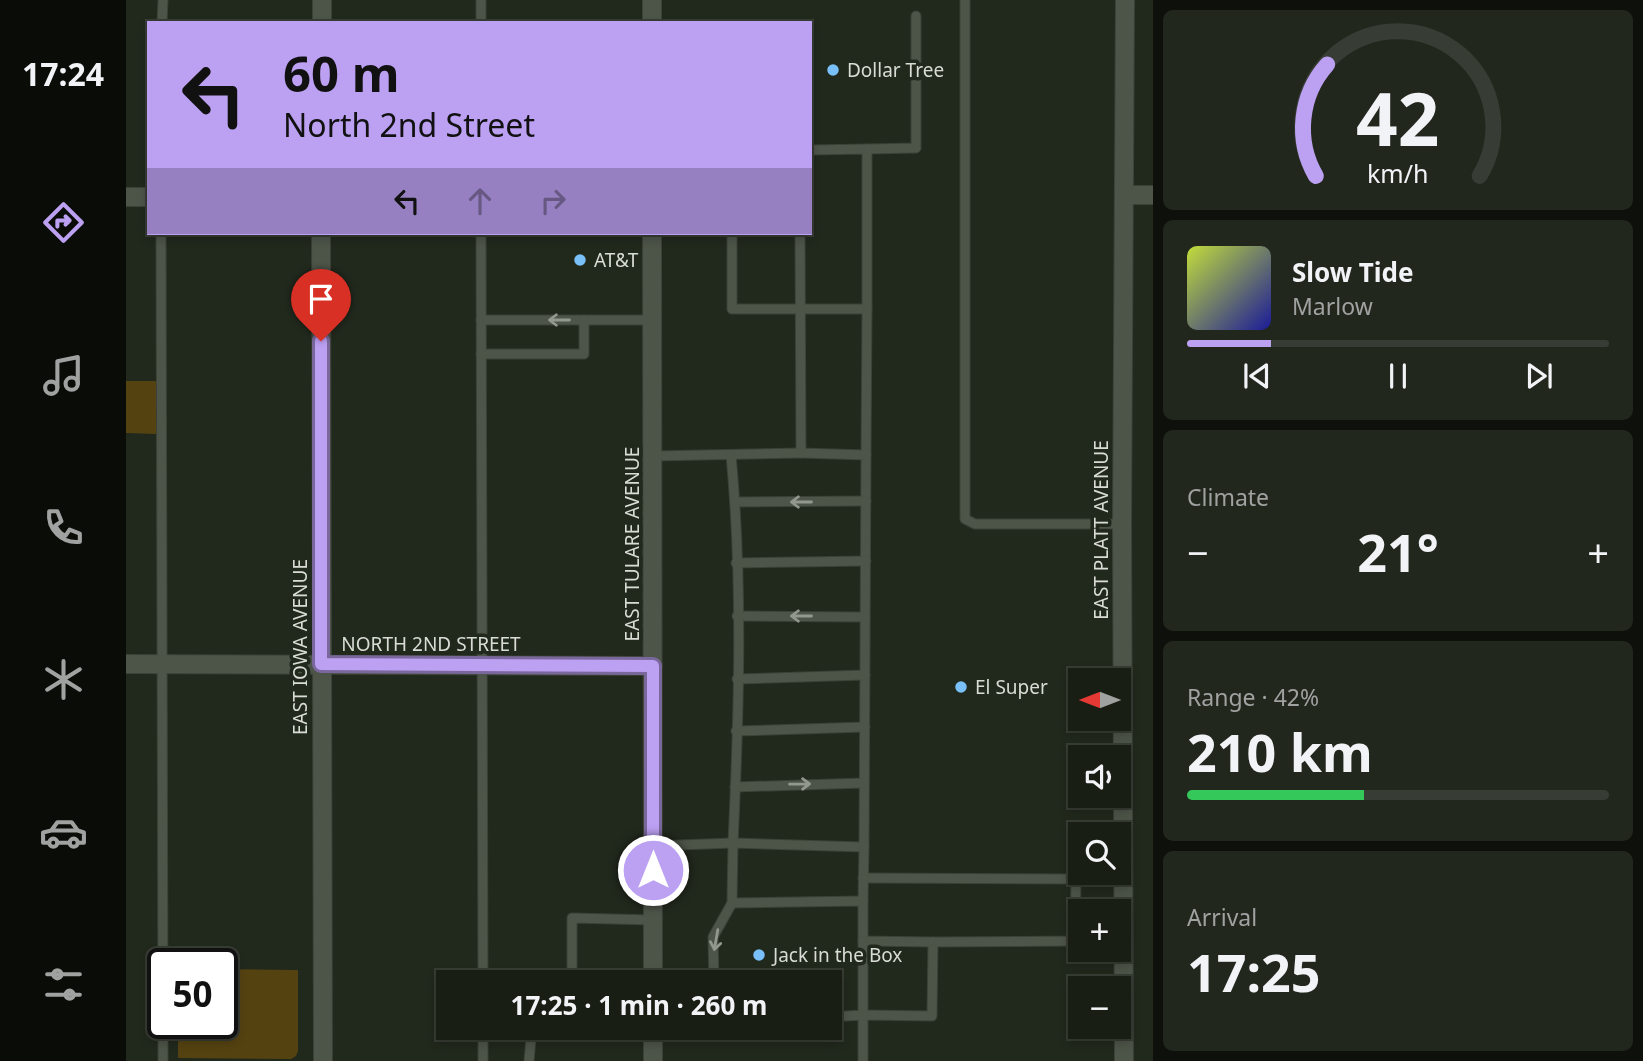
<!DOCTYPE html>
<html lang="en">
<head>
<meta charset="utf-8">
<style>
  :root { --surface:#191e15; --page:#22271e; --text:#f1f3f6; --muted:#9fa2a0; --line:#373c34; --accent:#bca0f2 }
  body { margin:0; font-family:"Noto Sans",sans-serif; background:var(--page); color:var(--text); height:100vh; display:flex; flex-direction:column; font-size:26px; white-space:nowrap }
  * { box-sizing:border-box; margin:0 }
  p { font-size:23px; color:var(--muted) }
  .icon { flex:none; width:38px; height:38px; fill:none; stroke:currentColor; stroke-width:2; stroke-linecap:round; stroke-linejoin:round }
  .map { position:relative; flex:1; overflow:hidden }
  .panel { display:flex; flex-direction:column; gap:10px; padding:10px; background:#0e100c; width:490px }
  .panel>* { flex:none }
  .banner { position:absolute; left:21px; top:21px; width:665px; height:214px; border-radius:0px; box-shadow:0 4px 10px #0003,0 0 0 2px var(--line); background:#bca0f2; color:#111; overflow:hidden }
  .needle { width:46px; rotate:270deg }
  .buttons { position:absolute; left:942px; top:668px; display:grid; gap:14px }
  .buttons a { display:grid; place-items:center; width:63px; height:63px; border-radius:0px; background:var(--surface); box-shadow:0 4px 10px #0003,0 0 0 2px var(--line); font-size:35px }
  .speed { position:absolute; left:21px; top:948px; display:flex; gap:14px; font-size:35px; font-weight:700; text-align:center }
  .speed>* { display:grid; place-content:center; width:91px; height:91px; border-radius:50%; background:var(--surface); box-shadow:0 4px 10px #0003,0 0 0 2px var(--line); line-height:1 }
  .speed .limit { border:4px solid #111; border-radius:10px; background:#fff; color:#111 }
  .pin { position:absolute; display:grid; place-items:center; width:60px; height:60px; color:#fff; margin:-72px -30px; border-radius:50% 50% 50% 0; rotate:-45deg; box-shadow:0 0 7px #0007 }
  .pin .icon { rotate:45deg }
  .me { position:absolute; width:77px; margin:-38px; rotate:0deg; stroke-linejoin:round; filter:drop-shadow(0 0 5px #0008) }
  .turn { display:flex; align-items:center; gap:24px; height:147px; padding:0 21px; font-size:32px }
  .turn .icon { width:91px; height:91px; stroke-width:2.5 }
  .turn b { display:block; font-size:49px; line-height:60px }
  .lanes { display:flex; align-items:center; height:66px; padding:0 21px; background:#0003; justify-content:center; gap:35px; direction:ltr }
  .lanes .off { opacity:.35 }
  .big { font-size:52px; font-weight:700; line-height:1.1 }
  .panel .widget { flex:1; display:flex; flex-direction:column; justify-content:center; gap:10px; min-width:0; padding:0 24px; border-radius:10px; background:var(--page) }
  .panel .dial { align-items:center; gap:0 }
  .dial svg { height:182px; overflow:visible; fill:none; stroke:var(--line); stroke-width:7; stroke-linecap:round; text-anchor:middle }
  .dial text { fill:var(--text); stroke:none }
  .song { display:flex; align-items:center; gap:21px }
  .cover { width:84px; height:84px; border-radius:10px; background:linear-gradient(135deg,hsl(70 70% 55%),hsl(240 70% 35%)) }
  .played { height:7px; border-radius:4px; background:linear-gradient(90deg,var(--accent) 20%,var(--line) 20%) }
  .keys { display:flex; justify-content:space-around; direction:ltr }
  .heat { display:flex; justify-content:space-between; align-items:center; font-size:38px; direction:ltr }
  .charge { height:10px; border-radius:5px; background:linear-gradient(90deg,#34c759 42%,var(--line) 0) }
  .trip { position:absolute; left:310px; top:970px; width:406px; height:70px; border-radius:0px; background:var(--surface); box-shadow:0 4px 10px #0003,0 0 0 2px var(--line); font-weight:700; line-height:70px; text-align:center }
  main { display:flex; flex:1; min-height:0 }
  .tab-bar { display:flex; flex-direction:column; width:126px; justify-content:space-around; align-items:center; background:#0a0c08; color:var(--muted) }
  .tab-bar .icon { width:49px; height:49px }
  .tab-bar .active { color:var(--accent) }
  .tab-bar b { font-size:32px; color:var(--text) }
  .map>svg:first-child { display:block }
  .green { fill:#554211 }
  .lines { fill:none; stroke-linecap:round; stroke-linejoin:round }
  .lane-casing { stroke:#3c4138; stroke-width:11 }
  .street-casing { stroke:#3c4138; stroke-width:20 }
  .secondary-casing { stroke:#3c4138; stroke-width:20 }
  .lane { stroke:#4d5448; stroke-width:9 }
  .street { stroke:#4d5448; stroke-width:18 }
  .secondary { stroke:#4d5448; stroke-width:18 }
  .oneway { stroke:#92988e }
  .route-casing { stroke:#7a689d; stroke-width:18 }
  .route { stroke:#bca0f2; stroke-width:12 }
  .poi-dot { fill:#79bff8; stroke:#21281c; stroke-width:2.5 }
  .labels { text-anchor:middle; stroke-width:7; stroke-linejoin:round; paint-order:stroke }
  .poi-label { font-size:19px; fill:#d8dcd5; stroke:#21281c; text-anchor:start }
  .street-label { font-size:19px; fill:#d8dcd5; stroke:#21281c }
</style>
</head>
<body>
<main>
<nav class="tab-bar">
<b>17:24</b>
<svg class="icon active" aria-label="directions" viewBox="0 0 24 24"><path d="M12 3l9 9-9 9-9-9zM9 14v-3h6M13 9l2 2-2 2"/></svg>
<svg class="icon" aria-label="music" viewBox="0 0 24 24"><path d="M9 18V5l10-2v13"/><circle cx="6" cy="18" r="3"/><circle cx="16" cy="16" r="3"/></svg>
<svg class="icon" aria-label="phone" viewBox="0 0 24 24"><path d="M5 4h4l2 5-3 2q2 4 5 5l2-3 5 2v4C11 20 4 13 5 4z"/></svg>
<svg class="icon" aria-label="climate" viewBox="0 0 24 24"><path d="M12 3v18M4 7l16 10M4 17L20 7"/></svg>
<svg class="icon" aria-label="car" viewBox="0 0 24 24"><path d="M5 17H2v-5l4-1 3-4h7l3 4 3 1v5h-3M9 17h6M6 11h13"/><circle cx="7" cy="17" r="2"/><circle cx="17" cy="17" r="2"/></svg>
<svg class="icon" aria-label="filters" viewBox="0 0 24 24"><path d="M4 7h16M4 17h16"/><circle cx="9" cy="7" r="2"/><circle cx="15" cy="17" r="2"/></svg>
</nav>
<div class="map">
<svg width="1027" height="1061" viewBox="0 0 1027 1061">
  <rect width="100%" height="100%" fill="#21281c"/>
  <g class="green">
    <path d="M0,381H30V434L0,433Z"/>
    <path d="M96,969L172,970V1051L170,1056L165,1059L52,1058V1024H96Z"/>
  </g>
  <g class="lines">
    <defs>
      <g id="lane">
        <path d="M839,0V519L849,524H996"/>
        <path d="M36,23L37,0"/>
        <path d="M355,23V0"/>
        <path d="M741,149L790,148V16"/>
        <path d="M35,233L37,1012"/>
        <path d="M355,233L357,982"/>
        <path d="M606,233V309H741V149L684,150"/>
        <path d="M674,233L675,453L740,455L738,847L607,843L606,903L737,901V941L807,942L806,1016L737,1015V1061"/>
        <path d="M355,320H526"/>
        <path d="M355,354H458V320"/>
        <path d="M740,455L741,309"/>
        <path d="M527,456L675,453"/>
        <path d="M609,502L740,501"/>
        <path d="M610,563L740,561"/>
        <path d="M611,616L739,617"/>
        <path d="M611,679L739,675"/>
        <path d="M610,731L739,727"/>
        <path d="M609,787L738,783"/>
        <path d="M527,846L607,843C613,714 617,583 605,455"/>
        <path d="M737,878L950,879L949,941L807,942"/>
        <path d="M737,901L738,847"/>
        <path d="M446,982V918L527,920"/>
        <path d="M588,982L587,937L606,903"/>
        <path d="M704,1017L737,1015V941"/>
        <path d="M37,1024V1061"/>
        <path d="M357,1027V1061"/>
        <path d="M403,1061L406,1027"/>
      </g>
      <g id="street">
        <path d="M196,23V0"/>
        <path d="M998,195H1027"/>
        <path d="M0,197H23"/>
        <path d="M195,233L197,1061"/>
        <path d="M0,664L527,666"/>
        <path d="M998,1061L996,524L999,0"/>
      </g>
      <g id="secondary">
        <path d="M526,0V23"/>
        <path d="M526,233L527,982"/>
        <path d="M527,1027V1061"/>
      </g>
    </defs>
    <use href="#lane" class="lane-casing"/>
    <use href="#street" class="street-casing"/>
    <use href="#secondary" class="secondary-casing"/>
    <use href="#lane" class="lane"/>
    <use href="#street" class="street"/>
    <use href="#secondary" class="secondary"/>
  </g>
  <defs><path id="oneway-shaft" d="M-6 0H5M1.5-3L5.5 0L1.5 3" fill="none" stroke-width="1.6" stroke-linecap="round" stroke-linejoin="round" transform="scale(1.75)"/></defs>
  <g class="oneway">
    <use href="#oneway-shaft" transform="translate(433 320) rotate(180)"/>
    <use href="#oneway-shaft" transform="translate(675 502) rotate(180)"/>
    <use href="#oneway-shaft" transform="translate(675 616) rotate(-180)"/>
    <use href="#oneway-shaft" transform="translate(674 784) rotate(-1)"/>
    <use href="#oneway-shaft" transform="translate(590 940) rotate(100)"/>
  </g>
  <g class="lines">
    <defs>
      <path id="route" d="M195,341V664L527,666V870"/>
    </defs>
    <use href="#route" class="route-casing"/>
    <use href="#route" class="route"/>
  </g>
  <g class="poi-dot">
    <circle cx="707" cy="70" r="7"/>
    <circle cx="454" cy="260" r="7"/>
    <circle cx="835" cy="687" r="7"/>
    <circle cx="633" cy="955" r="7"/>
  </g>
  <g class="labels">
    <g class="poi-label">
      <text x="721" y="77">Dollar Tree</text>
      <text x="468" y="267">AT&amp;T</text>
      <text x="849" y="694">El Super</text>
      <text x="647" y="962">Jack in the Box</text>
    </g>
    <g class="street-label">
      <text transform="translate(975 530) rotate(-90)" y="7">EAST PLATT AVENUE</text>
      <text transform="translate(506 544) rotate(-90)" y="7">EAST TULARE AVENUE</text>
      <text x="305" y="651">NORTH 2ND STREET</text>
      <text transform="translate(174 647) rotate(-90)" y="7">EAST IOWA AVENUE</text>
    </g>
  </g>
</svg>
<div class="buttons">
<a><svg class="needle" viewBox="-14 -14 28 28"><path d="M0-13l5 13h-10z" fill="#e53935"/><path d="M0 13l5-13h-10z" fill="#9fa2a0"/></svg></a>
<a><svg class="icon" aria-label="sound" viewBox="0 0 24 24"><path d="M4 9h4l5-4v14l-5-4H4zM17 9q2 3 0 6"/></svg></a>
<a><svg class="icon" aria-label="search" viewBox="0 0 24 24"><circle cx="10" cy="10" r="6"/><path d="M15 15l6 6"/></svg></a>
<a>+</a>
<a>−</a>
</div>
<div class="speed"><div class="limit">50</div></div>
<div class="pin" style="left:195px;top:341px;background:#d93025"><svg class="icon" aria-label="arrive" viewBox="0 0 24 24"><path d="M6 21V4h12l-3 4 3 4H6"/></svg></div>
<svg class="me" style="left:527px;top:870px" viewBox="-20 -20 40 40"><circle r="17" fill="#bca0f2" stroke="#fff" stroke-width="3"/><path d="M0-11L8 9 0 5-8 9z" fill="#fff"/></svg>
<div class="trip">17:25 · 1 min · 260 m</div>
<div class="banner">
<div class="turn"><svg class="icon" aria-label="left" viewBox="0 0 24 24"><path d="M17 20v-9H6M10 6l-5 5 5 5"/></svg><div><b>60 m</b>North 2nd Street</div></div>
<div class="lanes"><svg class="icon" aria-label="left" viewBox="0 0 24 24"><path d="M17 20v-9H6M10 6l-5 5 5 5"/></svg><svg class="icon off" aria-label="ahead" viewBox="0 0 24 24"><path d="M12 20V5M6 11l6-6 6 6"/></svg><svg class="icon off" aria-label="right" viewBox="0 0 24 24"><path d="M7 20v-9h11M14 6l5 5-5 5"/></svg></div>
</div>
</div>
<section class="panel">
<div class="widget dial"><svg viewBox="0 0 100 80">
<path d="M14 69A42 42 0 1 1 86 69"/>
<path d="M14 69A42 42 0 0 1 19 20" stroke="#bca0f2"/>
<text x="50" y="56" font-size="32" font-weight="700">42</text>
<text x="50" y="72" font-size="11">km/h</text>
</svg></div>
<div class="widget">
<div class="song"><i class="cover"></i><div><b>Slow Tide</b><p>Marlow</p></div></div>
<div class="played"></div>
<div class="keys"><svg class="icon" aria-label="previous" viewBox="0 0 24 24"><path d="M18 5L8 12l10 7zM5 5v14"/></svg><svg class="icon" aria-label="pause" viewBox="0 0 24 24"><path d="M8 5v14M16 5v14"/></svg><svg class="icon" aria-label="next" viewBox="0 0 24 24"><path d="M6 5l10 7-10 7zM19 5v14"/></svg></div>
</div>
<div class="widget"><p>Climate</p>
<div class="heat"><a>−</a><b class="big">21°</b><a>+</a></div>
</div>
<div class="widget"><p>Range · 42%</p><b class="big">210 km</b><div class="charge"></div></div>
<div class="widget"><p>Arrival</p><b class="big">17:25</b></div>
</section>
</main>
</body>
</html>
